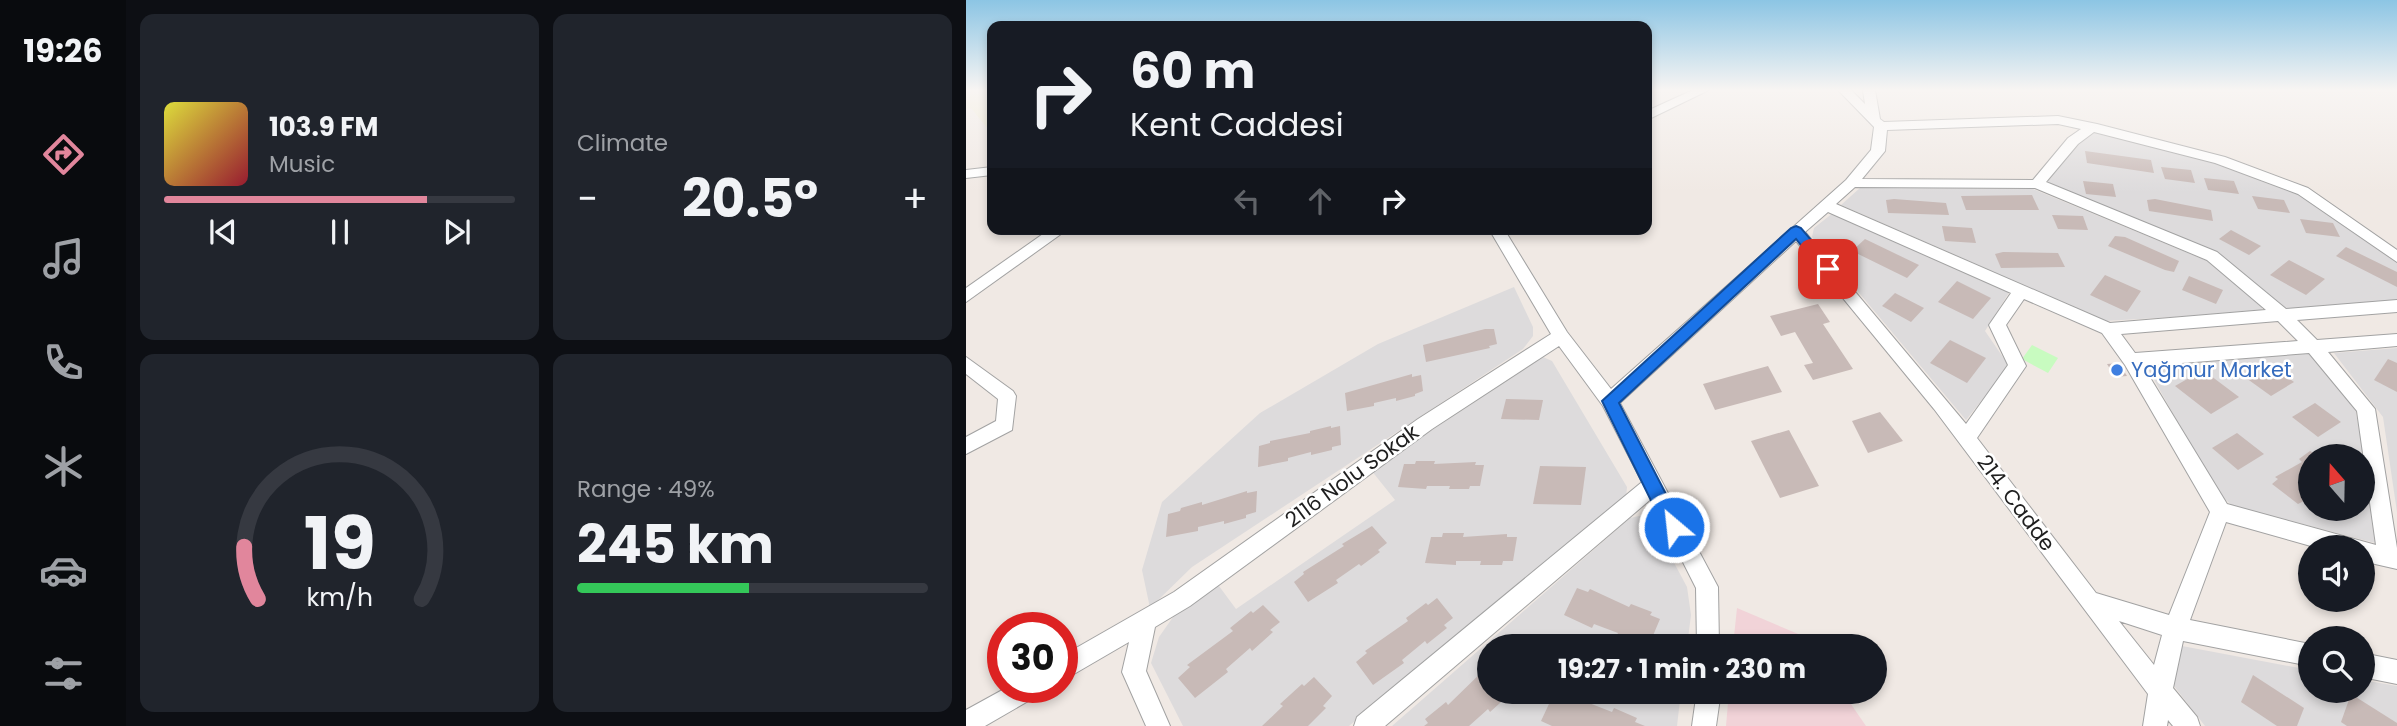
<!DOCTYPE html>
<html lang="en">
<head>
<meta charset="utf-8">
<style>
  :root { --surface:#171b24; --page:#20242c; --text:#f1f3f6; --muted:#9ea1a6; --line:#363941; --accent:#e1869c }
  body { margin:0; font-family:Poppins,sans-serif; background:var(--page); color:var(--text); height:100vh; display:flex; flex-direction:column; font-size:26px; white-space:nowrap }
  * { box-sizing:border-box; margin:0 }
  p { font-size:23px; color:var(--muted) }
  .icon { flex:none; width:38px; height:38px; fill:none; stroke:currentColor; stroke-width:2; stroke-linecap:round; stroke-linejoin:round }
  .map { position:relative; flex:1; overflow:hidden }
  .sheet { display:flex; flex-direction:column; gap:14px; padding:14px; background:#0d0f14; width:840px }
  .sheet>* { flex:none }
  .guide { position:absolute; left:21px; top:21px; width:665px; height:214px; border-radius:14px; box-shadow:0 4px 10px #0003; background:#171b24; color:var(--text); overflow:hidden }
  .needle { width:46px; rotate:340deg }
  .tools { position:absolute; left:1332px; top:444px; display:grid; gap:14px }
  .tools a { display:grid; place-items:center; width:77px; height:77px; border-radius:50%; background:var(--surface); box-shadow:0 4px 10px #0003; font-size:35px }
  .speed { position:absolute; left:21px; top:612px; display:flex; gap:14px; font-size:35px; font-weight:700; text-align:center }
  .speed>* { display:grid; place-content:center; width:91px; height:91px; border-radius:50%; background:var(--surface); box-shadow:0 4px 10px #0003; line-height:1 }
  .speed .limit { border:10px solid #d22; background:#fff; color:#111 }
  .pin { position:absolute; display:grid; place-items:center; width:60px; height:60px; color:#fff; margin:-30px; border-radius:14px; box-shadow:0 4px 10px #0006 }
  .me { position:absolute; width:77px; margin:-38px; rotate:332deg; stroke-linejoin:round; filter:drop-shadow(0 0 5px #0008) }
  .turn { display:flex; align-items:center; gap:24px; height:147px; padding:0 28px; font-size:32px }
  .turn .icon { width:91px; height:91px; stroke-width:2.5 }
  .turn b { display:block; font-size:49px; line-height:60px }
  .lanes { display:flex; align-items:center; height:66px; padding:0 28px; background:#0003; justify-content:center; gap:35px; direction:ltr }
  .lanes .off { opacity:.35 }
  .big { font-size:52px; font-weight:700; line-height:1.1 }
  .sheet .widget { flex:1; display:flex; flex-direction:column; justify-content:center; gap:10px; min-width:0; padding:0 24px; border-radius:14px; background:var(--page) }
  .sheet .dial { align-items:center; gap:0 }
  .dial svg { height:182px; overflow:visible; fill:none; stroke:var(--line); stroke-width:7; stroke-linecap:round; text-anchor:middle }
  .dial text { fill:var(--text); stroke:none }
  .song { display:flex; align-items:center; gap:21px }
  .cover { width:84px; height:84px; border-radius:10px; background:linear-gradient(135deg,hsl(60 70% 55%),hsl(350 70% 35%)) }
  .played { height:7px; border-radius:4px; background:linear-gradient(90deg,var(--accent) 75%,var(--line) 75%) }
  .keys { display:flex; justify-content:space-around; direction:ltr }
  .heat { display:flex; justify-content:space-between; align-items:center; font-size:38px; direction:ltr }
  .charge { height:10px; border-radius:5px; background:linear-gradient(90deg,#34c759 49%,var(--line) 0) }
  .sheet .tiles { flex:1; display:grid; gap:14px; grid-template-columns:repeat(2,1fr) }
  .trip { position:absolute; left:511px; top:634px; width:410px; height:70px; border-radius:35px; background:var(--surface); box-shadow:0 4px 10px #0003; font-weight:700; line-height:70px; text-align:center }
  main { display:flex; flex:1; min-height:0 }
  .tab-bar { display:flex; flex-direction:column; width:126px; justify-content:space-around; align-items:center; background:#090b0e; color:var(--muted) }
  .tab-bar .icon { width:49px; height:49px }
  .tab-bar .selected { color:var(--accent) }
  .tab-bar b { font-size:32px; color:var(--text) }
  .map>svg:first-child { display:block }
  .residential { fill:#dddbdc; fill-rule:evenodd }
  .commercial { fill:#f1d3d8 }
  .farmland { fill:#efeacf }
  .park { fill:#c8fbc0 }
  .building { fill:#c8bab7 }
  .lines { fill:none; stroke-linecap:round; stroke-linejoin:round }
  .minor-casing { stroke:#a2a2a2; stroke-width:2 }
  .minor { fill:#fff; fill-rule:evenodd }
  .route { fill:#1a73e8; stroke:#114b97; stroke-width:2 }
  .shop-dot { fill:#3f7fe0; stroke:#fff; stroke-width:2.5 }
  .labels { text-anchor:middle; stroke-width:5; stroke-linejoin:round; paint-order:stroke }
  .shop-label { font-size:21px; fill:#366cbe; stroke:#fff; text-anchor:start }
  .street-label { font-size:21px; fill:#1e1e1e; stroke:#fff }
</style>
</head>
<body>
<main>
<nav class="tab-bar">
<b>19:26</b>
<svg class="icon selected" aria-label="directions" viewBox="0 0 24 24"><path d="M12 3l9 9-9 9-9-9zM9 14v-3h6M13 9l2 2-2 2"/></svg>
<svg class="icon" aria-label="music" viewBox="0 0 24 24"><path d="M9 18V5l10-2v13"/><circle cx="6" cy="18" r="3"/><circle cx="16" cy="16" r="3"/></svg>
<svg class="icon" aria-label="phone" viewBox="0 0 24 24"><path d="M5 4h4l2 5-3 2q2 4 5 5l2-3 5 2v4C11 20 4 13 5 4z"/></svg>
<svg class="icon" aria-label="climate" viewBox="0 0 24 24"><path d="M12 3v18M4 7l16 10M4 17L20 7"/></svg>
<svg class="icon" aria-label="car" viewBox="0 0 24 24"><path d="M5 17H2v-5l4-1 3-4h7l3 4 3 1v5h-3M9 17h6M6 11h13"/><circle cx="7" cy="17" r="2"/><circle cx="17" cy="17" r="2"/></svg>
<svg class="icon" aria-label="filters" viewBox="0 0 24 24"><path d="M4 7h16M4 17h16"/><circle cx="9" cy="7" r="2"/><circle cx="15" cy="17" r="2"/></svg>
</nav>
<section class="sheet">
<div class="tiles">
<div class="widget">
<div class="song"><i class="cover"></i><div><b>103.9 FM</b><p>Music</p></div></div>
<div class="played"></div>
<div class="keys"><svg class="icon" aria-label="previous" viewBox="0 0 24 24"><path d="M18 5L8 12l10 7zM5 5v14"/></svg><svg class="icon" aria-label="pause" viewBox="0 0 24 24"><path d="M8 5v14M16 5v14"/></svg><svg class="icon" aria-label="next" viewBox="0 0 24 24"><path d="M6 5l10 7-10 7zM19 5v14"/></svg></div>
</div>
<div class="widget"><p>Climate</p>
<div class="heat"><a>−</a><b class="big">20.5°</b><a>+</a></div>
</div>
<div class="widget dial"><svg viewBox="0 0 100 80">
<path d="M14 69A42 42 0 1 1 86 69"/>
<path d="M14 69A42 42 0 0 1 8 46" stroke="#e1869c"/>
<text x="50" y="56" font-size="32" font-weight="700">19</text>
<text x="50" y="72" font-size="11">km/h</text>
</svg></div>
<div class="widget"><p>Range · 49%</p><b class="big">245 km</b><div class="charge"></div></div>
</div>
</section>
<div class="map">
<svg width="1431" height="726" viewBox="0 0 1431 726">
  <rect width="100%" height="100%" fill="#f0e9e4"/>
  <g class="residential">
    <path d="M1131,132L1244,161L1335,194L1431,261V301L1316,309L1246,250L1083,185L1081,179L1121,136Z"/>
    <path d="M895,187L1067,189L1249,264L1297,305L1295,312L1139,321L875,205Z"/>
    <path d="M867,213L1044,291L1019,331L1043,366L1000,420L846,237L848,228Z"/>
    <path d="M548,287L567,327V336L557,349L226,567L184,608L176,570L196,502L294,413L412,344Z"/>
    <path d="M1431,348V512L1417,417L1368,353Z"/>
    <path d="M1342,352L1389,407L1413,544L1267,506L1251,493L1181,367L1191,363ZM1344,457H1396V509H1344Z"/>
    <path d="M577,357L586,361L661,487L660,498L383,726H217L185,663L193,637L212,610L250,582L270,609L429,500L405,470Z"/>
    <path d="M682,514L721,587L725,615L721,646H523V691H715L711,726H426L664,518Z"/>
    <path d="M1216,646L1344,670V691H1396L1397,680L1431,686V726H1239L1201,677Z"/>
  </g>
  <g class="commercial">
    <path d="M771,608L837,636L844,646H767Z"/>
    <path d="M763,691H876L900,726H760Z"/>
  </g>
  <path class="farmland" d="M0,90H26V129H22L5,108L0,109Z"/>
  <path class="park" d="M1066,345L1092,358L1082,373L1056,359Z"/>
  <g class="building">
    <path d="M1119,151L1185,160L1188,173L1121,163Z"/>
    <path d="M1195,167L1225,170L1229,183L1199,179Z"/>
    <path d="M1238,178L1268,181L1273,194L1242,190Z"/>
    <path d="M1117,181L1147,184L1150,197L1120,194Z"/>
    <path d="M1066,195L1073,210H1000L995,196Z"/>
    <path d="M1286,196L1318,200L1324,213L1292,209Z"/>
    <path d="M928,199L980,203L983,215L922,213L920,200Z"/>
    <path d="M1189,199L1245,210L1247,221L1183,211L1181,200Z"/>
    <path d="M1086,215L1117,216L1122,230L1092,229Z"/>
    <path d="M1334,219L1367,223L1374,237L1340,233Z"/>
    <path d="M976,226L1006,228L1010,243L979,241Z"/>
    <path d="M1265,230L1295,246L1283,255L1253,239Z"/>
    <path d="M1149,236L1159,237L1213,261L1208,272L1199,270L1142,246Z"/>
    <path d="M899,239L953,265L941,278L886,251Z"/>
    <path d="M1380,247L1431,272V287L1370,256Z"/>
    <path d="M1037,252L1092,253L1099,267L1035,268L1029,254Z"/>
    <path d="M1323,260L1359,279L1340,295L1304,275Z"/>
    <path d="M1139,275L1175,291L1161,312L1124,295Z"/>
    <path d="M1223,276L1257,290L1250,304L1216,290Z"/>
    <path d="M991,281L1025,298L1007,319L972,302Z"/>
    <path d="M929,293L958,308L945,322L916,306Z"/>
    <path d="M852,304L864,322L857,324L887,369L847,380L838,365L847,363L829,332L815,336L804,316Z"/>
    <path d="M519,329H528L531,344L523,346L524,348L460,362L457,345Z"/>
    <path d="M984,340L1020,358L1001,383L964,363Z"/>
    <path d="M1422,359L1431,363V392L1408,380Z"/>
    <path d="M1153,363L1161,376L1149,377L1141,364Z"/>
    <path d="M1303,364L1328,382L1305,396L1280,378Z"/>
    <path d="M802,366L816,392L749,410L737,384Z"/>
    <path d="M1237,370L1273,397L1245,414L1209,386Z"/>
    <path d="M446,374V377L455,375L457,391L449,394V396L430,401V398L408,403V406L381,411L379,393Z"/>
    <path d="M540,399L577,400L573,420L535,419Z"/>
    <path d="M1349,403L1375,422L1352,437L1326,417Z"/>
    <path d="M914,412L937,441L902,453L886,421Z"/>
    <path d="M365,426V428L374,426L375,445L366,447V450L345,455V452L322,458V461L292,467L293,446L304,443V441L344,433V431Z"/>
    <path d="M823,430L853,486L814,498L785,441Z"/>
    <path d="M1271,433L1298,454L1272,470L1246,448Z"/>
    <path d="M1353,449L1363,457H1344V498L1332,504L1306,484L1312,479L1309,477L1336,462L1333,459L1344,451L1348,453Z"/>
    <path d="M450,461H469L468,464L510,462L509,465H518L514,486H504L503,489H483L484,486H461L460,489L432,487L438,464H449Z"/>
    <path d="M574,466L620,467L615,505L567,504Z"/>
    <path d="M281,491V493L291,491L290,512L280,515V518L258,524V521L232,527V531L200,537L202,514L214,511L215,508L236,502V505Z"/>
    <path d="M406,526L421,543L412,550L414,552L395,566L393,564L370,580L372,583L342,602L328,582L338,574L337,572L378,546L376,544Z"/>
    <path d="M477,533H498L497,537L541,534V537H551L547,561H537L536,565H514L515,561H490V565L459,563L465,537H476Z"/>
    <path d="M611,588L622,592L624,589L663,607L665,604L686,612L684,615L694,619L683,645L673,642L671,645L650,637L652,633L628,624L626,628L598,615Z"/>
    <path d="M471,598L487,618L478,625L481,628L461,644L459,641L436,660L438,663L407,685L390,662L401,653L399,651L442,621L440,618L460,603L462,605Z"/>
    <path d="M297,605L314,622L304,630L307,632L286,651L284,648L260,669L262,672L229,698L212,678L224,667L221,665L267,631L264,628L285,611L287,613Z"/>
    <path d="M521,667L523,691H542L544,694L524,712L522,709L503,726H458L462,723L459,719L480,702L482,705Z"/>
    <path d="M1287,675L1338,708L1331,726H1311L1275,702Z"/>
    <path d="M348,677L366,696L357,706L360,708L342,726H296L317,706L314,704L336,684L338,686Z"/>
    <path d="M589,691L602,694L606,691L625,699L623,703L646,712L648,708L671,718L669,722L679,726H586L575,721Z"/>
    <path d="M1385,694L1431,723V726H1381L1375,722Z"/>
  </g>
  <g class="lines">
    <defs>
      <g id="minor">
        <path d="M727,90H743L681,120V111Z"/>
        <path d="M872,90H885L899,104L897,90H909L914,119L918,122L1092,116L1131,124L1259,157L1342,188L1431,250V262L1332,194L1249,163L1128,132L1112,144L1080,182L1251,252L1320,309L1431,300V312L1331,320L1351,340L1431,334V346L1362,352L1409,409L1431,548V569L1396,561V548H1352L1260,522L1224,620L1344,644V666L1217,641L1207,688L1231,717L1234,726H1207L1202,720L1201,726H1177L1182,694L968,409L830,241L654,403L752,587L753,646H731L730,588L685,499L419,726H388L391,717L676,482L637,406L593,346L466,429L224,606L189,627L180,671L204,726H180L156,672L163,642L96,681V656L208,592L452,419L585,334L523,229H538L601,332L645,389L880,180L905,150L908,127ZM1092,124L1115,129L1102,138L1067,180L896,179L919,151L921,130ZM889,187L1069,188L1241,260L1300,310L1144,323L870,204ZM862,212L1045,293L1023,325L1042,365L1000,424L839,232ZM1058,299L1136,333L1159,365L1244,512L1203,615L1130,593L1011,438L1060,366L1040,325ZM1312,321L1332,341L1169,353L1155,334ZM1343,353L1391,411L1410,545L1261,504L1177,366ZM1153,621L1196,635L1188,665Z"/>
        <path d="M26,167V175L0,178V170Z"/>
        <path d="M84,229H102L0,302V288Z"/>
        <path d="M0,357L47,391L50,396L46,430L0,454V437L30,421L32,399L0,374Z"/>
        <path d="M1396,653L1431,660V684L1396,677Z"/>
        <path d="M40,688H75L71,696L19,726H0V710Z"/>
        <path d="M731,691H755L750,726H726Z"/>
      </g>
    </defs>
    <use href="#minor" class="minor-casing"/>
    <use href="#minor" class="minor"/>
  </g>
  <linearGradient id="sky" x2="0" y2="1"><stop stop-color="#8cc5e4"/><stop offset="0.47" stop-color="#f8f5f3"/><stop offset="1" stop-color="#f8f5f3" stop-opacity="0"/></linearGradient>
  <rect width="1431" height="192" fill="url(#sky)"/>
  <path class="route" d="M830,226L835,228L867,266V273H857L830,239L653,403L717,527L715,533L708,535L701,533L636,401L825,228Z"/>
  <circle class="shop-dot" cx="1151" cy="370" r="7"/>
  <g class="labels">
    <g class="shop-label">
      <text x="1165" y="377">Yağmur Market</text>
    </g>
    <g class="street-label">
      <text transform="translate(386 476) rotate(-36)" y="7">2116 Nolu Sokak</text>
      <text transform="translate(1050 503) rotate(53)" y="7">214. Cadde</text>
    </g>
  </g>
</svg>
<div class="tools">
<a><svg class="needle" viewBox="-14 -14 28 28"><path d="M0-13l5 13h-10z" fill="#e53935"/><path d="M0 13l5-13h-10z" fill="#9ea1a6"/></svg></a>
<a><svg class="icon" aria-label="sound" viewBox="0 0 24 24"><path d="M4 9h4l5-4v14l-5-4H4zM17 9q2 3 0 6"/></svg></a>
<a><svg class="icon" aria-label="search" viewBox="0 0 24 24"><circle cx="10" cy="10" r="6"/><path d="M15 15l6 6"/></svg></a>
</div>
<div class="speed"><div class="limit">30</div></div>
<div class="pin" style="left:862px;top:269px;background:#d93025"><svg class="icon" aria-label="arrive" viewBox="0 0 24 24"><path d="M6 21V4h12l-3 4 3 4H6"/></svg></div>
<svg class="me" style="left:708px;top:527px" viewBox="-20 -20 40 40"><circle r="17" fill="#1a73e8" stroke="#fff" stroke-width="3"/><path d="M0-11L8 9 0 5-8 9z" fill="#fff"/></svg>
<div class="trip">19:27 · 1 min · 230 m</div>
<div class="guide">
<div class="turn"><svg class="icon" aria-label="right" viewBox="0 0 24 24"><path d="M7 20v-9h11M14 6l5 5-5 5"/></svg><div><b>60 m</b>Kent Caddesi</div></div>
<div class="lanes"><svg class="icon off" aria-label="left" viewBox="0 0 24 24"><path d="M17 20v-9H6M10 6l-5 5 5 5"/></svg><svg class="icon off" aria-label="ahead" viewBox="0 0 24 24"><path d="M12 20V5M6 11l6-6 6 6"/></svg><svg class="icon" aria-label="right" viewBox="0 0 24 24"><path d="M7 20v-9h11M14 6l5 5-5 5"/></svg></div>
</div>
</div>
</main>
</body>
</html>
